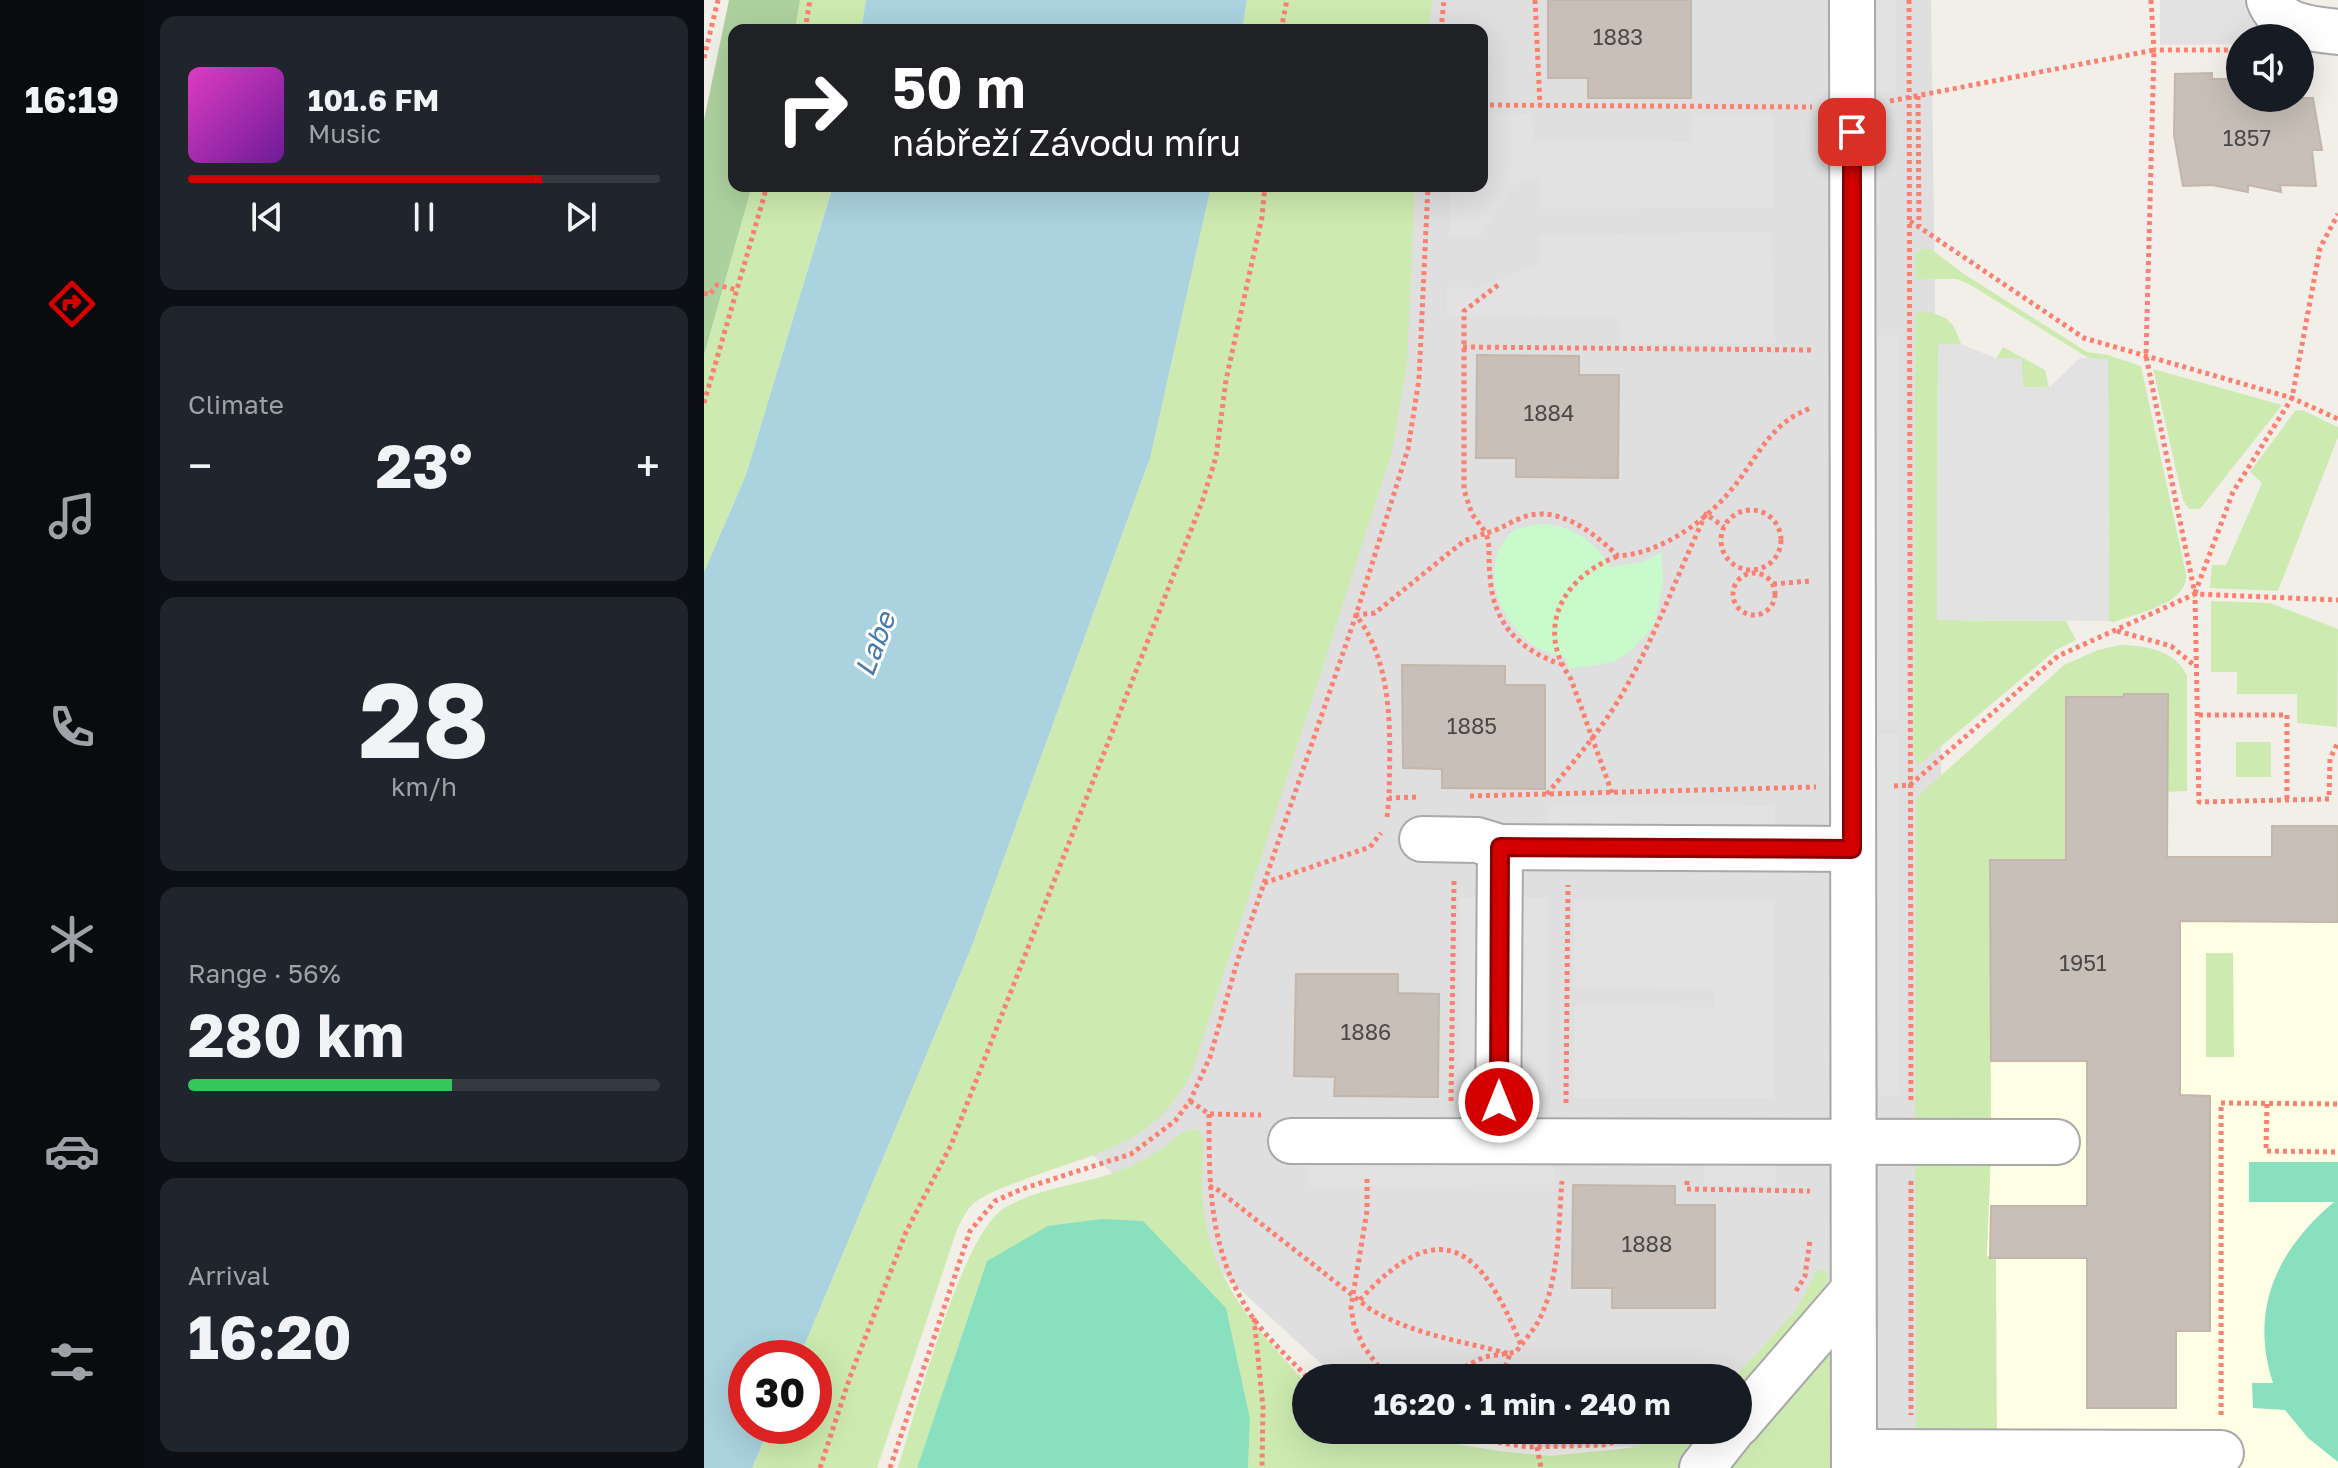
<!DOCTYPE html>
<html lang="en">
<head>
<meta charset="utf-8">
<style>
  :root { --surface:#171b24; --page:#20242c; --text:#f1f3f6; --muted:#9ea1a6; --line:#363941; --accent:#d40000 }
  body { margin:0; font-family:"Golos Text",sans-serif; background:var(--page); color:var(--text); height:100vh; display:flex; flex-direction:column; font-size:30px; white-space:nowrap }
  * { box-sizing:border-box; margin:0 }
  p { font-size:26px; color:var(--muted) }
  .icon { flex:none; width:44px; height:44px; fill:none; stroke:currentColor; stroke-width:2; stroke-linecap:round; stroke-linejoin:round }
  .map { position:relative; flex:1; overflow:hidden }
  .drawer { display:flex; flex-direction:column; gap:16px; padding:16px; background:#0d0f14; width:560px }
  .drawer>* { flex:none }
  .top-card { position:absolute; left:24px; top:24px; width:760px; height:168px; border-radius:16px; box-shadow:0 8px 32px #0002; background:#202124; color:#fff; overflow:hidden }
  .controls { position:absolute; left:1522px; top:24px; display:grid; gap:16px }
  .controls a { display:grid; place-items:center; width:88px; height:88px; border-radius:50%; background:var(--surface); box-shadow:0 8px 32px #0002; font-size:40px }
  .speed { position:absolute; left:24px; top:1340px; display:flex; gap:16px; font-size:40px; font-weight:700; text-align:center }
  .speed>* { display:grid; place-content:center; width:104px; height:104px; border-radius:50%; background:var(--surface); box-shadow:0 8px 32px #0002; line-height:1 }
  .speed .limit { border:12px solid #d22; background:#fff; color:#111 }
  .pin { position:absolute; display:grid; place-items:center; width:68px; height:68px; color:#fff; margin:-34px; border-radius:16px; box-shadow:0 4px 12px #0006 }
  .me { position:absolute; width:88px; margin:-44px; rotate:0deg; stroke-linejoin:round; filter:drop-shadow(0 0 6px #0008) }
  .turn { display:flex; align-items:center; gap:28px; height:168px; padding:0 32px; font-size:36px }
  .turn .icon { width:104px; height:104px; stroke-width:2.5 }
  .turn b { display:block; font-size:56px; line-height:68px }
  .big { font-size:60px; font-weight:700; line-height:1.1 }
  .drawer .widget { flex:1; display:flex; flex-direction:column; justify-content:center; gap:12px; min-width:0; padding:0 28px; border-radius:16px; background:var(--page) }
  .drawer .dial { align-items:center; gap:0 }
  .dial b { font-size:104px; line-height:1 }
  .song { display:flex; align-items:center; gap:24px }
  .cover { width:96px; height:96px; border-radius:12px; background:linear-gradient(135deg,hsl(310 70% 55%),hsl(280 70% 35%)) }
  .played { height:8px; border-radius:4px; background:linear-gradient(90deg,var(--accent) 75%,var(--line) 75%) }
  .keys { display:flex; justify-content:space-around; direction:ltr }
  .heat { display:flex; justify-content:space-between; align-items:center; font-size:44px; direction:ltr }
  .charge { height:12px; border-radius:6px; background:linear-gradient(90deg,#34c759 56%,var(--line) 0) }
  .trip { position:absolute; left:588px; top:1364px; width:460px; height:80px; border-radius:40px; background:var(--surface); box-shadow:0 8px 32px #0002; font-weight:700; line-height:80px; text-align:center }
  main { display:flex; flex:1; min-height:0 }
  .tabs { display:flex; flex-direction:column; width:144px; justify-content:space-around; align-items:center; background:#090b0e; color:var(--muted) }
  .tabs .icon { width:56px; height:56px }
  .tabs .current { color:var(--accent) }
  .tabs b { font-size:36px; color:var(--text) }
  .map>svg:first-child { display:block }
  .residential { fill:#e0dfdf }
  .education { fill:#ffffe5 }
  .grass { fill:#cdebb0 }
  .forest { fill:#add19e }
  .park { fill:#c8facc }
  .pitch { fill:#88e0be }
  .parking { fill:#e2e2e2 }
  .water { fill:#aad3df }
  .building { fill:#c7bfb8; stroke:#c4b6ab; stroke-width:2 }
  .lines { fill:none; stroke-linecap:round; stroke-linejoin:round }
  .minor-casing { stroke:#a9a9a9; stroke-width:48 }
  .path { stroke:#fa8072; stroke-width:5; stroke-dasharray:4 4; stroke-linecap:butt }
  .minor { stroke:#fff; stroke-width:44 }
  .route-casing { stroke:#8a0000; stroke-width:20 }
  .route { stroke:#d40000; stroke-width:14 }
  .labels { text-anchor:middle; stroke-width:6; stroke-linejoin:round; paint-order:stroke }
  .number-label { font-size:22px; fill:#4b4948 }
  .water-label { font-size:28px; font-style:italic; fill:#4a7aab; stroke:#fff }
</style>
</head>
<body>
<main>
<nav class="tabs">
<b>16:19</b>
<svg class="icon current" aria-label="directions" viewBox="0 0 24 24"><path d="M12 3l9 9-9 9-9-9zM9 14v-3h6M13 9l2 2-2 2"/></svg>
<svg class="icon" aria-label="music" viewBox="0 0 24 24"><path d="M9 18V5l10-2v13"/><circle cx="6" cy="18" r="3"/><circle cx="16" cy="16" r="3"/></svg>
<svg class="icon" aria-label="phone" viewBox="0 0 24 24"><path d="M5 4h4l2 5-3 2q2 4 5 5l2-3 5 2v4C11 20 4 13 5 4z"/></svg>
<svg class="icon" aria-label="climate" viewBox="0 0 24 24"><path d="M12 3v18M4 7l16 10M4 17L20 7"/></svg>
<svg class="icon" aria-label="car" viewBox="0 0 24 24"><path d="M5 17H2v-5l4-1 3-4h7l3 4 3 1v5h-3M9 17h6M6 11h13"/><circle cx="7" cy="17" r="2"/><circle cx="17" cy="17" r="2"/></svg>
<svg class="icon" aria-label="filters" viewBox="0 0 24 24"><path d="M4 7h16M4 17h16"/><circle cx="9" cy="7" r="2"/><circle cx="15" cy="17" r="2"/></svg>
</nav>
<section class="drawer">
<div class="widget">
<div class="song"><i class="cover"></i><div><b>101.6 FM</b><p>Music</p></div></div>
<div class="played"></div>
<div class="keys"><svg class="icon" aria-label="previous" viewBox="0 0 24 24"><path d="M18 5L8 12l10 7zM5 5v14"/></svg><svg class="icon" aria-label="pause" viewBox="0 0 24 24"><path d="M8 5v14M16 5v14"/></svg><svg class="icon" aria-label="next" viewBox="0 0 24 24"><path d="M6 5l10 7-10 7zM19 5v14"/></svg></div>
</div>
<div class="widget"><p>Climate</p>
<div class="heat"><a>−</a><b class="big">23°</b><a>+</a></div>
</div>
<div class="widget dial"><b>28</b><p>km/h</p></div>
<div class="widget"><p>Range · 56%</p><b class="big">280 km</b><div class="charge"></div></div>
<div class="widget"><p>Arrival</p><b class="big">16:20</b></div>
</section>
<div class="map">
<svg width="1634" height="1468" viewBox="0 0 1634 1468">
  <rect width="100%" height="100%" fill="#f2efe9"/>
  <path class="residential" d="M543,0H1227L1246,1445L833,1447L746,1430H1034V1378H633L304,1078L507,186H778V30H538Z"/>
  <path class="education" d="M1419,693H1464L1463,856H1471V860L1536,856V861H1564V856H1567L1568,826H1634V1468H1292V1257L1283,1256V1197H1286V859H1361L1369,831H1361V696H1406L1419,700Z"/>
  <g class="grass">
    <path d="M96,0H162L157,30H91Z"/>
    <path d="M543,0H728L725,30H538Z"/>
    <path d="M48,186H129L42,475L0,572V355Z"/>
    <path d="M507,186H711L703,365L688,452L488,1072C449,1149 389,1152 317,1181C301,1187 279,1194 267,1206C262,1211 258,1220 254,1227L173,1468H48L66,1426H110V1358H95L266,951L446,458Z"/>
    <path d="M1216,249H1227L1260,274L1383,352L1404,355L1437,366L1482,574C1484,604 1434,613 1410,622L1405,621L1404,359H1386L1265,284L1253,279H1212L1211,255Z"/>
    <path d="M1225,312C1246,317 1251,325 1257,344H1234L1233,620L1362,621L1372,640L1352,650L1217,763H1213L1210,757L1211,313Z"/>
    <path d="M1299,347L1341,370L1345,388L1318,387L1292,359Z"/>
    <path d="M1449,369L1578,405L1496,509H1485L1479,500Z"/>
    <path d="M1598,410L1634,427V437L1574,591L1506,588L1508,565H1522L1558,483L1546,472L1591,411Z"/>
    <path d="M1507,601L1566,603L1634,629L1633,727L1593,723V694H1533V672H1507Z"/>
    <path d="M1415,645C1440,645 1472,650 1483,676V791L1463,792V693H1420L1419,700H1406L1405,696H1362V859L1286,860L1287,1133L1211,1131L1212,798L1360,665L1394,650Z"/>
    <rect x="1532" y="742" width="35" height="35"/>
    <path d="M1502,953H1529L1530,1057H1502Z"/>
    <path d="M489,1129L495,1130L499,1136C500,1161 496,1185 500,1210C510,1287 553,1328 602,1383V1430H670L794,1451L846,1456L925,1448L967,1435L975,1430H1007L981,1468H544L546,1419L283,1261L213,1468H194C211,1415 257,1236 299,1209C332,1188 378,1185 415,1171C428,1166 441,1159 453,1152C466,1144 474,1132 489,1129Z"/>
    <path d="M1211,1151L1287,1152L1283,1256H1292L1293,1443H1212Z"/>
    <path d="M1113,1270L1125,1271L1120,1292L1034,1399V1378H1030L1092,1310Z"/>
    <path d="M1128,1347L1136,1468H1019Z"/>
  </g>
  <path class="forest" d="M25,0H96L91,30H30V186H48L0,355V120Z"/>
  <path class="park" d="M835,524C866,524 891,541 906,567L939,562L957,552L959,584L950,625L927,651L909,662L865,669L862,658C850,654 837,651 827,644C793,618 773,562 810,530Z"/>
  <g class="pitch">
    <path d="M1545,1162H1634V1462L1604,1438L1581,1410L1549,1408L1548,1383H1569C1545,1309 1573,1250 1630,1202H1545Z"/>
    <path d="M397,1219L439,1221L522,1308L546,1419L544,1468H213L283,1261L344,1226Z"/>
  </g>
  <g class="parking">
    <path d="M1164,0H1192V92H1163Z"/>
    <path d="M1456,0H1553L1559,38H1536V44L1456,45Z"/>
    <path d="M778,113L828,114L830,141L987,142L988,114L1070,115V207L837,209L836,178L817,177L773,239L745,238L746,186H778Z"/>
    <path d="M1068,232L1071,343L916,344L915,317L743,316V287L773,288L835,264L836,235Z"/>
    <path d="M1166,335H1194L1195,721H1167Z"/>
    <path d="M1234,344H1257L1291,358H1318L1319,387L1345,388L1376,358L1404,359L1405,621L1233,620Z"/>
    <path d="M1168,734H1194L1195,1095L1169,1096Z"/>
    <path d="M845,805L1071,806V834L844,833Z"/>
    <rect x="756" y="898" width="88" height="197"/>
    <path d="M870,900H1071L1070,1098H869L870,1006L1010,1007L1011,989L869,988Z"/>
    <path d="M1072,1140L1071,1185H1000L1001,1141Z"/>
    <path d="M605,1141H851L850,1185L604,1186Z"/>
  </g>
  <g class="water">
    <path d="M162,0H543L538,30H157Z"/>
    <path d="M129,186H507L446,458L266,951L95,1358H42V1426H66L48,1468H0V572L42,475Z"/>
  </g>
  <g class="building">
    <path d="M844,0H987V98H884V78H844Z"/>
    <path d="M1508,73V79H1536V98H1609L1618,150H1608L1612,186L1576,185L1577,192L1544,185V192L1508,185L1479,186L1470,135L1471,74Z"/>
    <path d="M773,355L875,356V375H915L914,478L812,477V458H772Z"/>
    <path d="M698,665L801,666V685H841V789L738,788V769L699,768Z"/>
    <path d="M1420,694H1464L1463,857H1568V826H1634V922L1476,921V1095L1506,1096V1331H1472V1408H1383V1258H1286L1287,1206H1383V1061H1287L1286,860H1362V697H1419Z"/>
    <path d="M592,974H694V993L735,994L734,1097L630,1096L631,1077L590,1076Z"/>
    <path d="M869,1185L971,1186V1205H1011V1308H908V1288H868Z"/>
  </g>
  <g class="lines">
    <defs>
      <g id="minor">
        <path d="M1148,0L1150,1468"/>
        <path d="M1565,0C1575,27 1608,29 1634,32"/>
        <path d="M718,839L773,840L796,847"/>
        <path d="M587,1141L1353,1142"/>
        <path d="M794,1141L796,847L1148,849"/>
        <path d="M1034,1424L1148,1292"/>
        <path d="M1150,1452L1517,1453"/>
        <path d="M998,1468L1028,1430"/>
      </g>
    </defs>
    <use href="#minor" class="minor-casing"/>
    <g class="path">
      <path d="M831,0L836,105"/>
      <path d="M1205,0L1207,1103"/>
      <path d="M1447,0L1450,50H1536"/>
      <path d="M101,30L106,0"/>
      <path d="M577,30L583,0"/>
      <path d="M737,30L740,0"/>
      <path d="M0,58L14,0"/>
      <path d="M1214,96L1215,226"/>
      <path d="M1186,101L1450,50L1442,356L1491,594L1495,802L1625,799L1626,759L1634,742"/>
      <path d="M778,105L1108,107"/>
      <path d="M1206,221L1380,338L1588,398L1634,419"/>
      <path d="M794,285L760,311V490L768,514L782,533C796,530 804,523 817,518C853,503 890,533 914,556C960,553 1008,517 1035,480C1058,449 1069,422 1107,408"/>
      <path d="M0,293L5,295L13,285L33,290"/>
      <path d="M759,347L1107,350"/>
      <path d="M0,403L63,186"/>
      <circle cx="1047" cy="540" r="30"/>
      <circle cx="1050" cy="594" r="21"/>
      <path d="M1069,584L1107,581"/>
      <path d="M1491,593L1529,492L1588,398L1616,248L1634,214"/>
      <path d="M1413,631L1467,646L1490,665"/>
      <path d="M1495,715H1583V799"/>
      <path d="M1190,786L1206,785L1354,656L1491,594L1634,600"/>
      <path d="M908,793L867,679C830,627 860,576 914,556"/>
      <path d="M843,794C870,761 900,727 921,689C953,633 974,572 1002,514L1020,527"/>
      <path d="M766,796L1112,787"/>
      <path d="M712,797L685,798C686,737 691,666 652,615L671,613L760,541L782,533C787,548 784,560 786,576C789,623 814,649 856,664"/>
      <path d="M683,817L685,798"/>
      <path d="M560,883L666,847L677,833"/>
      <path d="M486,1101L505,1114L557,1115"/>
      <path d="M747,1101L750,879"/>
      <path d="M862,1103L864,885"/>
      <path d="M1563,1104L1562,1151L1634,1152"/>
      <path d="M505,1114C505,1189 505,1253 549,1318C564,1339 586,1359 604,1378"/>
      <path d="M663,1179V1211L647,1307L650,1326L660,1347L683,1378"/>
      <path d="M983,1181V1189L1106,1191"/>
      <path d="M1207,1181V1415"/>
      <path d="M505,1186L514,1190L666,1309C710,1335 758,1341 806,1354L797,1378"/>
      <path d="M1092,1291L1101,1276L1106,1240"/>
      <path d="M656,1300C738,1210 779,1250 817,1345"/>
      <path d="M550,1318L559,1407L558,1468"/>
      <path d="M739,1378L780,1357L812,1352C819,1342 828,1332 834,1322C856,1281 854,1226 858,1181"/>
      <path d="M1517,1415V1103L1634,1104"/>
      <path d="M715,1430L824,1447L899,1445L957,1430"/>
      <path d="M833,1447L837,1468"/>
      <path d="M116,1468L146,1377L202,1232L247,1145L498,502L512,457L522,380L558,217L561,186"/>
      <path d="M186,1468L266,1231L291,1201L318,1189L427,1154L471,1121L486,1101L506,1057L534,959L652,615L704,449L715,379L724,186"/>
    </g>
    <use href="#minor" class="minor"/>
  </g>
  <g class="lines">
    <defs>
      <path id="route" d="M795,1102L796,847L1148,849V132"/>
    </defs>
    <use href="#route" class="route-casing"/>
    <use href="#route" class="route"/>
  </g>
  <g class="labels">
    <g class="number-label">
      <text x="914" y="45">1883</text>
      <text x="1543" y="146">1857</text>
      <text x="845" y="421">1884</text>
      <text x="768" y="734">1885</text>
      <text x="1379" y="971">1951</text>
      <text x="662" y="1040">1886</text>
      <text x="943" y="1252">1888</text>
    </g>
    <g class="water-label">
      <text transform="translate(171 644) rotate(-69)" y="10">Labe</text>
    </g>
  </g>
</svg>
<div class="controls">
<a><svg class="icon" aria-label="sound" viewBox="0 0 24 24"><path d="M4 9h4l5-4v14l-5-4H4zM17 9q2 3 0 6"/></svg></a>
</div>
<div class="speed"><div class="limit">30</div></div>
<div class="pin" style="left:1148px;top:132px;background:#d93025"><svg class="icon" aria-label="arrive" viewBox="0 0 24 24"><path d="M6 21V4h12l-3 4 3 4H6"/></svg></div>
<svg class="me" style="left:795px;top:1102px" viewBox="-20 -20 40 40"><circle r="17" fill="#d40000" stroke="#fff" stroke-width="3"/><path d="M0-11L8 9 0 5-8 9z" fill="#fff"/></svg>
<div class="trip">16:20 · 1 min · 240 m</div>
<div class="top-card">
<div class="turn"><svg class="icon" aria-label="right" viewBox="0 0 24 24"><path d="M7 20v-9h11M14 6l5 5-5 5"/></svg><div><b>50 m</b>nábřeží Závodu míru</div></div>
</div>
</div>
</main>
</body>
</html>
